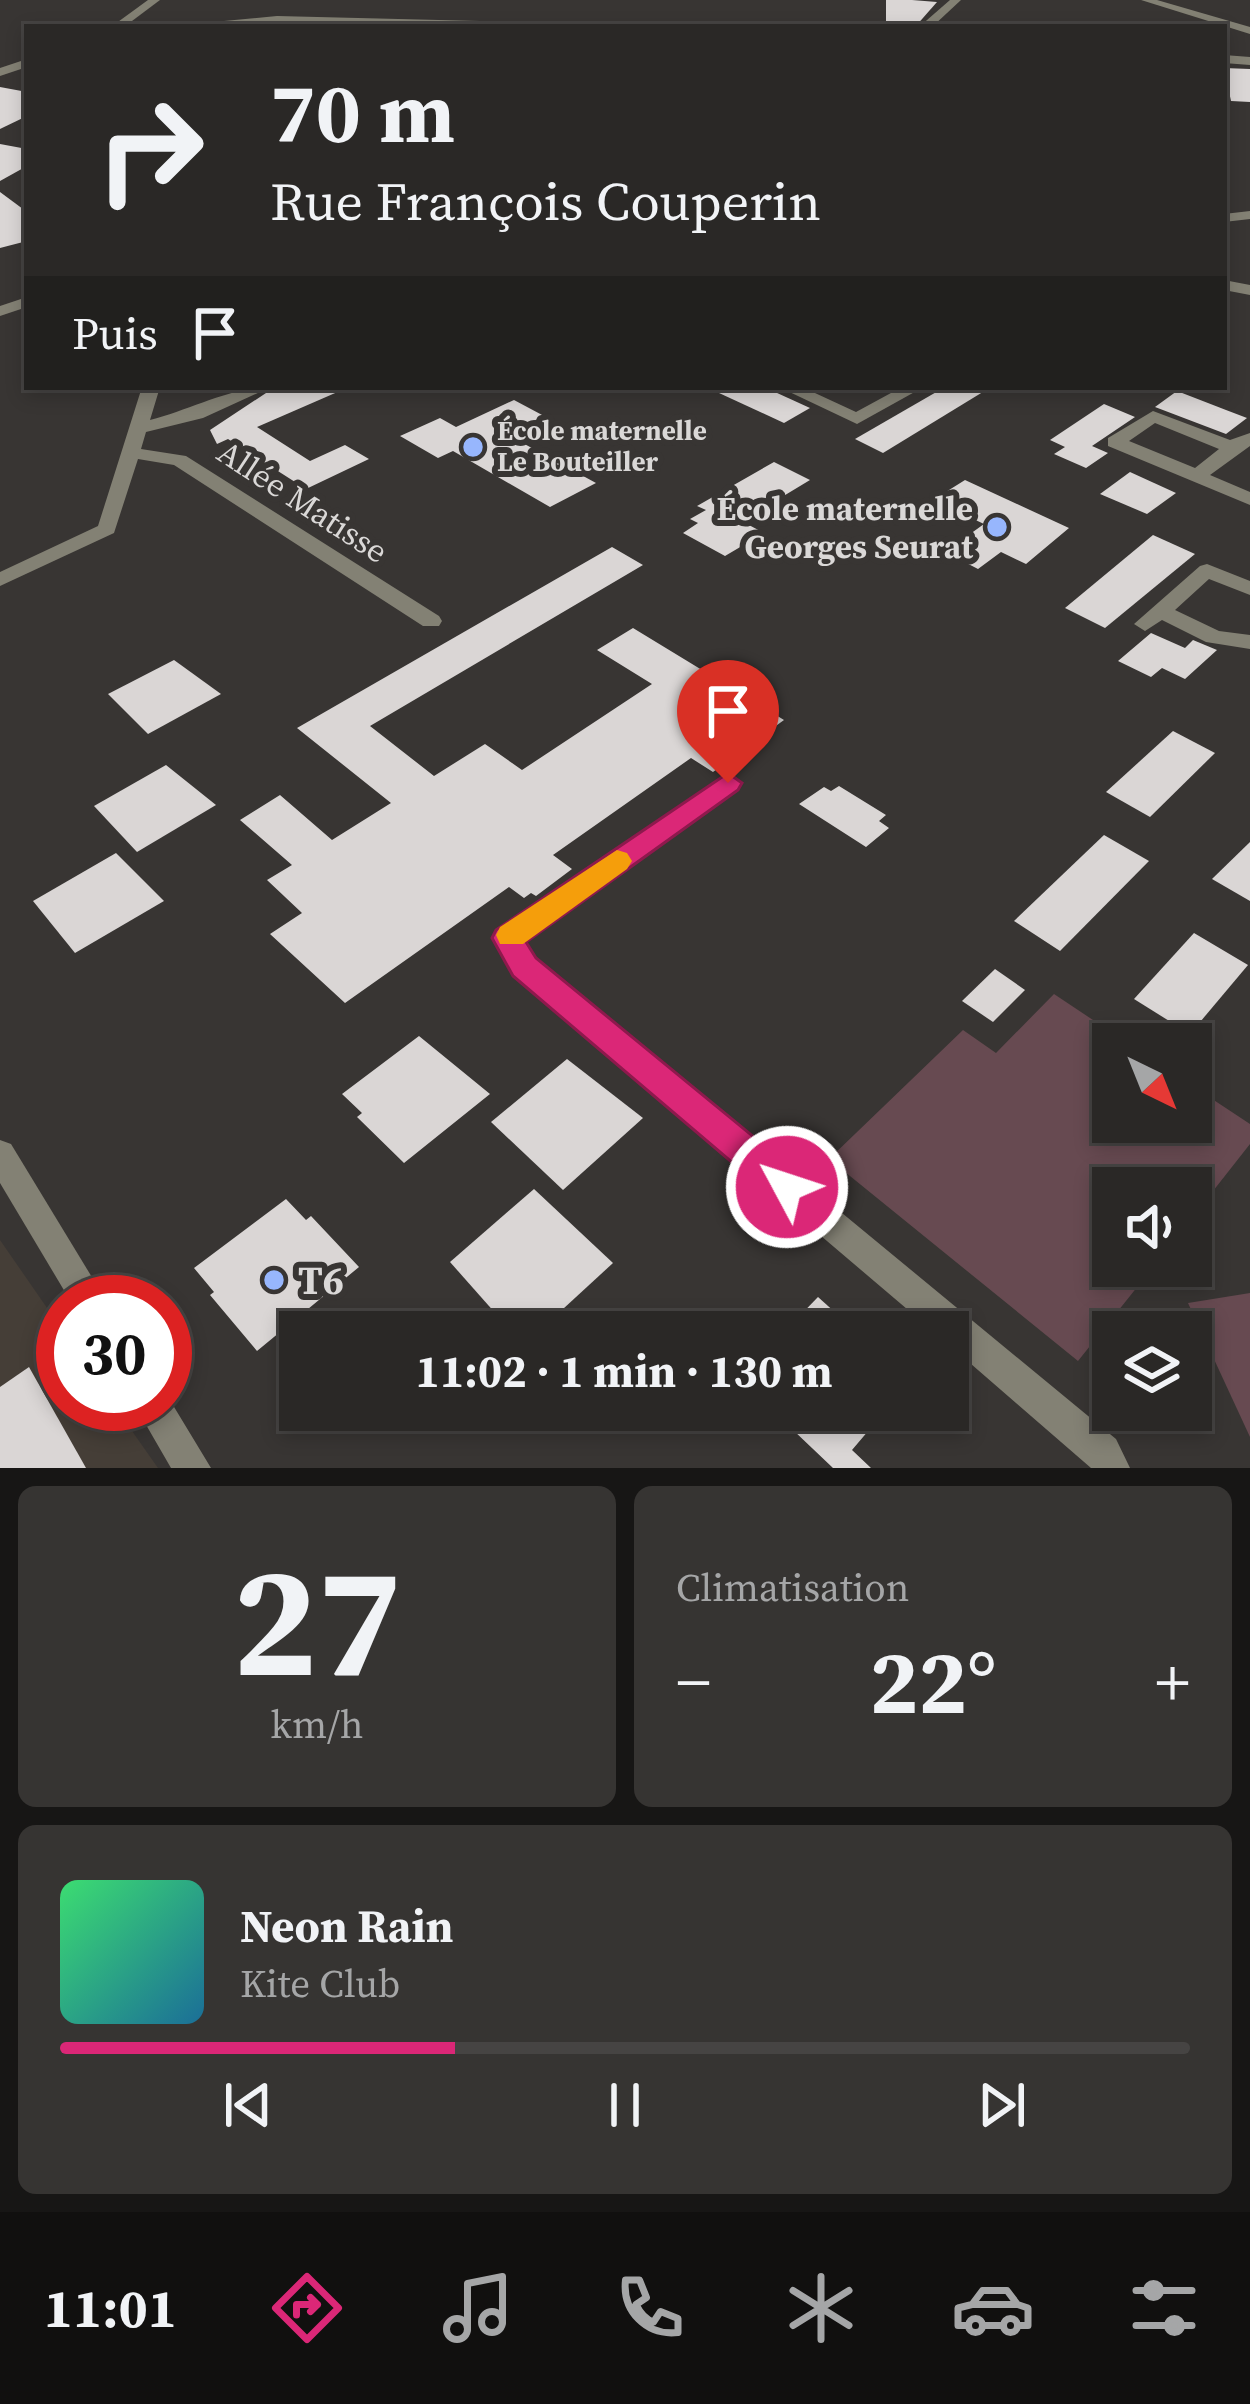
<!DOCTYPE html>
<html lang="fr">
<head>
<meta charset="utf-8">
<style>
  :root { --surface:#2a2826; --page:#363432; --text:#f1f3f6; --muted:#a5a6a7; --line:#464443; --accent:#db2777 }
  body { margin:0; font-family:"Source Serif 4",serif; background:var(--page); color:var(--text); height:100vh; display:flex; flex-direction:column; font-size:45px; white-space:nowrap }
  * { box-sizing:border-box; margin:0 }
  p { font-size:39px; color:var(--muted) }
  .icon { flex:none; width:66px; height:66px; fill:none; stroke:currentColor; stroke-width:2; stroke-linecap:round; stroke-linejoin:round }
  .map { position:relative; height:1468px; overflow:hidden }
  .sheet { display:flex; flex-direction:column; gap:18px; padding:18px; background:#171615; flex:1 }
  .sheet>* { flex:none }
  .guide { position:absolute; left:24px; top:24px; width:1203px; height:366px; border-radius:0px; box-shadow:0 6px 18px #0003,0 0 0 3px var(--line); background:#2a2826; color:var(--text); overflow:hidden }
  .needle { width:78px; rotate:137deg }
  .controls { position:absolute; left:1092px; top:1023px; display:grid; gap:24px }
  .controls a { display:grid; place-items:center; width:120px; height:120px; border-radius:0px; background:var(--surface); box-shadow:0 6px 18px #0003,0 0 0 3px var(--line); font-size:60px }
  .speed { position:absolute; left:36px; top:1275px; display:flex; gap:24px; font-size:60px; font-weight:700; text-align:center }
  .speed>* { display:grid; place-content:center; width:156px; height:156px; border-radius:50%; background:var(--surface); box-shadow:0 6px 18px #0003,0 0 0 3px var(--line); line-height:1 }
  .speed .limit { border:18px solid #d22; background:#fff; color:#111 }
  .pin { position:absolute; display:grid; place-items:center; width:102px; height:102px; color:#fff; margin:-123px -51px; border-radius:50% 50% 50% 0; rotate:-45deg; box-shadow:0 0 12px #0007 }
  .pin .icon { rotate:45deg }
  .me { position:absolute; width:132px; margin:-66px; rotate:310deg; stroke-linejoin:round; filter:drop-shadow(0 0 9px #0008) }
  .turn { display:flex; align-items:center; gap:42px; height:252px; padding:0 48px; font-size:54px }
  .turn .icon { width:156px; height:156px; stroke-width:2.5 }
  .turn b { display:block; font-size:84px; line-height:102px }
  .then { display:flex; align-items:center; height:114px; padding:0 48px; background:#0003; gap:24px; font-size:45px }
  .big { font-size:90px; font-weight:700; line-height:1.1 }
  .sheet .card { flex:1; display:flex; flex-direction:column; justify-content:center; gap:18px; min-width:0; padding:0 42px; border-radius:18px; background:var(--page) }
  .sheet .dial { align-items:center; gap:0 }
  .dial b { font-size:156px; line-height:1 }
  .song { display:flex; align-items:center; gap:36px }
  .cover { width:144px; height:144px; border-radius:18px; background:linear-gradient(135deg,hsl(140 70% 55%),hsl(200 70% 35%)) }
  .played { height:12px; border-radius:6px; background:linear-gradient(90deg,var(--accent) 35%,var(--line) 35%) }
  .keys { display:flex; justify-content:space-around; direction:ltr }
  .heat { display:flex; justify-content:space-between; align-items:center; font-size:66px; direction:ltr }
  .sheet .tiles { flex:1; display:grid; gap:18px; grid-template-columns:1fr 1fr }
  .card:last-child { grid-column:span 2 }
  .trip { position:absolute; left:279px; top:1311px; width:690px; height:120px; border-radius:0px; background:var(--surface); box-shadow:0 6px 18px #0003,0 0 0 3px var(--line); font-weight:700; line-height:120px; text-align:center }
  .tab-bar { display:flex; height:192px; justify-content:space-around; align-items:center; background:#11100f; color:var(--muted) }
  .tab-bar .icon { width:84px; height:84px }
  .tab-bar .selected { color:var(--accent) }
  .tab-bar b { font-size:54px; color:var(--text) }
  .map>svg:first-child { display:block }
  .built { fill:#453e37 }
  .green { fill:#674a51 }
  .building { fill:#dad6d5 }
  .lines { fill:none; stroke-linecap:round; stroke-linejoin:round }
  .street { fill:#838174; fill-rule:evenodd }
  .route { fill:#db2777; stroke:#8e194d; stroke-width:3 }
  .slow { fill:#f59e0b }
  .poi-dot { fill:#97b6fd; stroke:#383533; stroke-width:4.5 }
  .labels { text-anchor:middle; stroke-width:12; stroke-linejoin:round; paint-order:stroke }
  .far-poi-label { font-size:27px; font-weight:bold; fill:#dad8d7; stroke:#383533; text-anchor:start }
  .street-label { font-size:33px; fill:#dad8d7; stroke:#383533 }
  .poi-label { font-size:33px; font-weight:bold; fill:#dad8d7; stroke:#383533; text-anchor:end }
  .near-poi-label { font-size:39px; font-weight:bold; fill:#dad8d7; stroke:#383533; text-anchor:start }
</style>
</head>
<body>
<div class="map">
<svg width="1250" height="1468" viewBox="0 0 1250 1468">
  <rect width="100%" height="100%" fill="#383533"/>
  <path class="built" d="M0,1240L63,1331V1404H113L158,1468H0Z"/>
  <g class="green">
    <path d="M1054,994L1129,1044H1113V1122H1191V1085L1250,1124V1144L1191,1219V1188H1113V1266H1154L1078,1361L829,1159L963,1030L996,1053Z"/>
    <path d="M1250,1293V1437L1188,1303Z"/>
  </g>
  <g class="building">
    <path d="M886,0H912L937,2L915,27H886Z"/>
    <path d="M1224,68L1250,69V102L1231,101Z"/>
    <path d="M0,87L27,92V116L0,129Z"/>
    <path d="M0,144L27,149V166L0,181Z"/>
    <path d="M0,192L27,212V241L0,248Z"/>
    <path d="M275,387H349L257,427L310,461L345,445L369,459L306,489L228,439L217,444L210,430Z"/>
    <path d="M706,387H764L810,408L784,423Z"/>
    <path d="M945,387H991L883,453L855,439Z"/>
    <path d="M1177,391L1226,410L1247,418L1226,434L1155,407Z"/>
    <path d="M514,400L544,416L506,434L596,483L550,507L453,451L438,458L400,436L440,418L456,427Z"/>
    <path d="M1104,404L1135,417L1092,446L1108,453L1086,468L1054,454L1065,447L1050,440Z"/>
    <path d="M774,462L810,480L757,512L762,514L747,524L764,533L725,556L683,533L698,523L690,519L706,510L697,506Z"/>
    <path d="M1130,472L1176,493L1147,514L1100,494Z"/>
    <path d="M965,480L1069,528L1026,564L1001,552L978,569L945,552L984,524L933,500Z"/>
    <path d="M1153,535L1195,554L1105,628L1065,608Z"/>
    <path d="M612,547L643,565L370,726L434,776L485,744L522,770L652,684L597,650L633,628L784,720L713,772L691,758L553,855L572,869L536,896L531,893L524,898L509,887L345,1003L270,934L302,913L267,880L292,865L240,820L280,795L332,840L391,803L297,728Z"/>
    <path d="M1151,633L1185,648L1193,640L1217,650L1185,679L1162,668L1151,677L1118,661Z"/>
    <path d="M174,660L221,694L148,734L108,694Z"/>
    <path d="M1173,731L1215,753L1150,817L1106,792Z"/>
    <path d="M166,765L216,805L137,852L94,806Z"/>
    <path d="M839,786L886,815L879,821L889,828L866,847L799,804L824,787L831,791Z"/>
    <path d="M1104,835L1149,861L1060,951L1014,921Z"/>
    <path d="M1250,842V901L1212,879Z"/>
    <path d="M116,853L164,901L75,953L33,901Z"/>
    <path d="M1194,933L1248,965L1190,1034L1134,999Z"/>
    <path d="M995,969L1025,990L993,1022L962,1001Z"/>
    <path d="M419,1036L490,1094L404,1163L357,1117L362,1113L342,1094Z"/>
    <path d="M567,1059L643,1118L563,1190L491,1122Z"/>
    <path d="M534,1189L613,1263L538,1332H512L450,1262Z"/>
    <path d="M286,1199L306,1220L311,1216L359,1267L257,1351L210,1295L214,1292L194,1268Z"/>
    <path d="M818,1297L857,1332H784Z"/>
    <path d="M29,1367L86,1468H0V1387Z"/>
    <path d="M772,1410H886L852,1450L871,1468H833Z"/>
  </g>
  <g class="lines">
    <g class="street">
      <path d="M148,0H160L124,27H111Z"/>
      <path d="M950,0H961L932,27H919Z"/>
      <path d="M1141,0H1157L1250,27V34Z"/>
      <path d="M277,16L607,24L613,27L277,22L160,27Z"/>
      <path d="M1224,55L1250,57V65L1224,63Z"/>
      <path d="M27,59V67L0,76V68Z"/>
      <path d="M1250,211V219L1224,222V214Z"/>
      <path d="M1224,280L1250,285V295L1224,290Z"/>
      <path d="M27,297V307L0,316V306Z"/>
      <path d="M142,387H160L150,420C190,410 230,387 271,387L203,418L146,432L141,449L186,456L439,616L442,621L439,626H423L174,465L138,459L114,533L0,586V572L98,526Z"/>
      <path d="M779,387H802L856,412L902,387L920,389L857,424Z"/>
      <path d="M1153,411L1230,440L1250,433V446L1210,475L1250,492V505L1108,446V438ZM1155,423L1219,449L1195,468L1129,441Z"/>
      <path d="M1207,564L1250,581V595L1209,579L1175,610L1219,631L1250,635V649L1206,642L1162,620L1145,631L1134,624L1200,566Z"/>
      <path d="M727,774L736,777L739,783L736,789L523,941L534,959L1116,1439L1130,1468H1091L948,1344V1332H934L514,975L493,938L497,930Z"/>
      <path d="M0,1140L11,1144L107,1302H71L0,1183Z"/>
      <path d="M165,1392L211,1468H171L134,1404H165Z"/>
    </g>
  </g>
  <path class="route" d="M728,773L742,783L738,790L526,942L536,958L800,1175L806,1187L800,1198L787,1203L774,1198L513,976L492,938L496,930Z"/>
  <path class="slow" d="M617,850L627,853L632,861L627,869L523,944H500L496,935L500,927Z"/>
  <g class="poi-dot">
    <circle cx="473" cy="447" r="12"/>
    <circle cx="997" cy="527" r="12"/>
    <circle cx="274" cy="1280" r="12"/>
  </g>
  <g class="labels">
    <g class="far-poi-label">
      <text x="497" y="440">École maternelle<tspan x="497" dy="31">Le Bouteiller</tspan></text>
    </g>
    <g class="street-label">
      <text transform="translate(303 501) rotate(33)" y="12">Allée Matisse</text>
    </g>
    <g class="poi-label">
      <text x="973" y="520">École maternelle<tspan x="973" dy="38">Georges Seurat</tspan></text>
    </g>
    <g class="near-poi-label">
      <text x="298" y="1294">T6</text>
    </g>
  </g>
</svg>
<div class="controls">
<a><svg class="needle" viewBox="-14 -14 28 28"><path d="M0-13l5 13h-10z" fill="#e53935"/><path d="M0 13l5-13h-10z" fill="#a5a6a7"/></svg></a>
<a><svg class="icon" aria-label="sound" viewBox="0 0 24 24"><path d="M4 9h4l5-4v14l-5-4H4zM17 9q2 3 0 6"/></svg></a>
<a><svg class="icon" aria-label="layers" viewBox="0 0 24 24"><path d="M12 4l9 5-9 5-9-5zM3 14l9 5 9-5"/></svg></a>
</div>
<div class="speed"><div class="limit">30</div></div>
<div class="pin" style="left:728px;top:783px;background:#d93025"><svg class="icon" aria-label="arrive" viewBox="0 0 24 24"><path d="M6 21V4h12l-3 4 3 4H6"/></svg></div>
<svg class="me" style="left:787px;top:1187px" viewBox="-20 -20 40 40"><circle r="17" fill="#db2777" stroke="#fff" stroke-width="3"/><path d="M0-11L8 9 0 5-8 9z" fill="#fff"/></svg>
<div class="trip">11:02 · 1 min · 130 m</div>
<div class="guide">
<div class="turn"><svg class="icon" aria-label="right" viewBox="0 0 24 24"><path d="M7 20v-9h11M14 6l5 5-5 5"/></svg><div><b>70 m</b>Rue François Couperin</div></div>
<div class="then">Puis<svg class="icon" aria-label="arrive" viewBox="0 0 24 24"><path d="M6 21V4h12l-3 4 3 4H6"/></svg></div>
</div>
</div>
<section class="sheet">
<div class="tiles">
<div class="card dial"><b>27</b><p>km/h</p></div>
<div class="card"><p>Climatisation</p>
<div class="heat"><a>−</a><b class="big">22°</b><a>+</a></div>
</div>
<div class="card">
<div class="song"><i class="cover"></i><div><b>Neon Rain</b><p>Kite Club</p></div></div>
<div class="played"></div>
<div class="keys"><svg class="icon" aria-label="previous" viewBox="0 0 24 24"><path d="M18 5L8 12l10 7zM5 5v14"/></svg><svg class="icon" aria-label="pause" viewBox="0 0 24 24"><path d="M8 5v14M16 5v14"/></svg><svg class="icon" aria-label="next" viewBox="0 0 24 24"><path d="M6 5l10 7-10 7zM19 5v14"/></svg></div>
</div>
</div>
</section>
<nav class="tab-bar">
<b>11:01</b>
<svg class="icon selected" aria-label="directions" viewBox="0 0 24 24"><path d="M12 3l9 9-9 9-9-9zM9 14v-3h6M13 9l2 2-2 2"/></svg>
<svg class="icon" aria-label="music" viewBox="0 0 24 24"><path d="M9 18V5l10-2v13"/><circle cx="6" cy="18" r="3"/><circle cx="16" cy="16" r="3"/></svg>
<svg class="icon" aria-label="phone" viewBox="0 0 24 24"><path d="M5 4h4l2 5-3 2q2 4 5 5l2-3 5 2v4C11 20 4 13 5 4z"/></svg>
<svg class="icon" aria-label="climate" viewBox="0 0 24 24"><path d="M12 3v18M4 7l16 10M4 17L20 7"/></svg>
<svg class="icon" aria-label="car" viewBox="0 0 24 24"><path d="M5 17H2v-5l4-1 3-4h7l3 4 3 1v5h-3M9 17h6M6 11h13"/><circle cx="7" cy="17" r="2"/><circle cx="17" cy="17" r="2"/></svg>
<svg class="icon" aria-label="filters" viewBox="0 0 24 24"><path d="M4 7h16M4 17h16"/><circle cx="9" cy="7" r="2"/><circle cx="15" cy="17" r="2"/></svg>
</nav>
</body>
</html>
